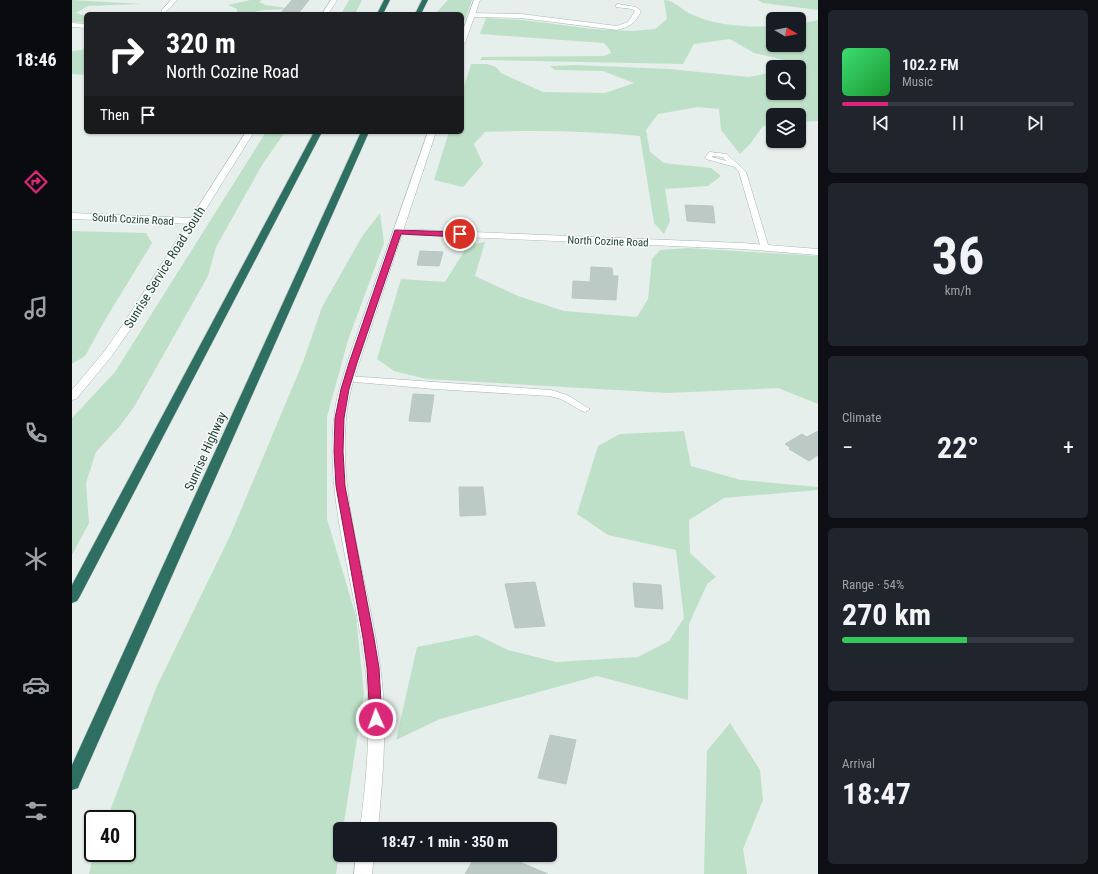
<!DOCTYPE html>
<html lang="en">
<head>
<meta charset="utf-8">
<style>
  :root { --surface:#171b24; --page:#20242c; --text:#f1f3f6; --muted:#9ea1a6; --line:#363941; --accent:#db2777 }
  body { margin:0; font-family:"Roboto Condensed",sans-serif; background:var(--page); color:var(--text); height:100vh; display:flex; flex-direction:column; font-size:15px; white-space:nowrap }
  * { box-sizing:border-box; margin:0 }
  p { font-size:13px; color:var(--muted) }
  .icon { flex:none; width:22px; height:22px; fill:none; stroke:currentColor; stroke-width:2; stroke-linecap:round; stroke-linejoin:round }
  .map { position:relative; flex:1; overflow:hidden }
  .side { display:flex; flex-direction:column; gap:10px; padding:10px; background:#0d0f14; width:280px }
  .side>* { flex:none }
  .banner { position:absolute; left:12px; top:12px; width:380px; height:122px; border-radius:6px; box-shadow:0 1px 3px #0004; background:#202124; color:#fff; overflow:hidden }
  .needle { width:26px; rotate:100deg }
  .controls { position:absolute; left:694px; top:12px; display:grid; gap:8px }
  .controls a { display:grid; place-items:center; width:40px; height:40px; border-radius:6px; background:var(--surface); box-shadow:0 1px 3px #0004; font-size:20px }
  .speed { position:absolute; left:12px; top:810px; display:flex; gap:8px; font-size:20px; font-weight:700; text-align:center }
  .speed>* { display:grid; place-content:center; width:52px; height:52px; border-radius:50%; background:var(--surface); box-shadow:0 1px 3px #0004; line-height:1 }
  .speed .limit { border:2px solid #111; border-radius:6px; background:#fff; color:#111 }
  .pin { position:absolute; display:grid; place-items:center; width:34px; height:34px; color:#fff; margin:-17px; border:2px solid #fff; border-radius:50%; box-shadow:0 1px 4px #0007 }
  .me { position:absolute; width:44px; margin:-22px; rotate:358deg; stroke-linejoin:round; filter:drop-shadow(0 0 3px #0008) }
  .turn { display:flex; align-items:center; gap:14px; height:84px; padding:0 16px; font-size:18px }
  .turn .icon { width:52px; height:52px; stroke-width:2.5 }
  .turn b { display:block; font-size:28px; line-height:34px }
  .then { display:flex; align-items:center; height:38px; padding:0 16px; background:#0003; gap:8px; font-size:15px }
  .big { font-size:30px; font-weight:700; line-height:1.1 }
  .side .card { flex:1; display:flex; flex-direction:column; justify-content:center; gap:6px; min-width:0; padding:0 14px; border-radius:6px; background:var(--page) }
  .side .dial { align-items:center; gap:0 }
  .dial b { font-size:52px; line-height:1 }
  .song { display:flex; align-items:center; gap:12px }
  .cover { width:48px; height:48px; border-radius:6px; background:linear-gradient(135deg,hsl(140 70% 55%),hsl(130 70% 35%)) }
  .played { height:4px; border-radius:2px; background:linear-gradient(90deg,var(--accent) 20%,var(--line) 20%) }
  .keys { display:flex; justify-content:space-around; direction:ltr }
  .heat { display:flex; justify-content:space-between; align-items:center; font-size:22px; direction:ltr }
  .charge { height:6px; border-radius:3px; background:linear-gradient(90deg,#34c759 54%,var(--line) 0) }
  .trip { position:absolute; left:261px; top:822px; width:224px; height:40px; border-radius:6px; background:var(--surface); box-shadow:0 1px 3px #0004; font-weight:700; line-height:40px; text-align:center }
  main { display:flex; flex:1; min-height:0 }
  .tab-bar { display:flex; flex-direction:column; width:72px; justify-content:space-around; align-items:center; background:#090b0e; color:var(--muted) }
  .tab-bar .icon { width:28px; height:28px }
  .tab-bar .selected { color:var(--accent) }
  .tab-bar b { font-size:18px; color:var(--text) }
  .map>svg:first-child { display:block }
  .green { fill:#bfe0c8 }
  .building { fill:#bbcac4; stroke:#b8c9c2 }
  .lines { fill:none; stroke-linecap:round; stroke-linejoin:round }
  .service-casing { stroke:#a8b8b2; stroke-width:1 }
  .minor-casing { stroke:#a8b8b2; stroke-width:1 }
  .tertiary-casing { stroke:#a8b8b2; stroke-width:1 }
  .motorway-casing { stroke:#c2cac8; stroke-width:1 }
  .service { fill:#fff; fill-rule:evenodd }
  .minor { fill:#fff; fill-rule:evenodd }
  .tertiary { fill:#fff; fill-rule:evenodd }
  .motorway { fill:#2f6f62; fill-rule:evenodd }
  .route { fill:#db2777; stroke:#8e194d }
  .labels { text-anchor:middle; stroke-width:3; stroke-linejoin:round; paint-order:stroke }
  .far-street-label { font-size:11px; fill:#24423a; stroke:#f7fbf9 }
  .street-label { font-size:13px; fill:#24423a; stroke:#f7fbf9 }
</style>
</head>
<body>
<main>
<nav class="tab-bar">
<b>18:46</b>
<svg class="icon selected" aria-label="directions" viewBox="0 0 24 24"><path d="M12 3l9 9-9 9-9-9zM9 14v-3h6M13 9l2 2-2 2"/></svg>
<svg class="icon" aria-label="music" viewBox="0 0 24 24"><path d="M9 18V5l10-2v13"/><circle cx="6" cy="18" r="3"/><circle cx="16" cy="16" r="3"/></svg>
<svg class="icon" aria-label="phone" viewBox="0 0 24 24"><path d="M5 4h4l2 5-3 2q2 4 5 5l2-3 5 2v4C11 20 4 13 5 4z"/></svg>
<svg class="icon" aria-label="climate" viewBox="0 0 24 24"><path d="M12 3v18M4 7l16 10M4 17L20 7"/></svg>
<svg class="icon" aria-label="car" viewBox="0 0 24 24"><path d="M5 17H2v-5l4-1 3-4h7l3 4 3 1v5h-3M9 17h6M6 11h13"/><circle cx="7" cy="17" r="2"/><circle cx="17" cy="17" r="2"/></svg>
<svg class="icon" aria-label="filters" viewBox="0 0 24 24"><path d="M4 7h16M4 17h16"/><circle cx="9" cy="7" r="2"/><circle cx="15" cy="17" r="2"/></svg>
</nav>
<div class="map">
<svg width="746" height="874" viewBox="0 0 746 874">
  <rect width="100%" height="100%" fill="#e6efeb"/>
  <g class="green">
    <path d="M0,0L70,4L16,6L4,13L14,16V23L0,22Z"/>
    <path d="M178,0H190L187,2L194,5L220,9L191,10L174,14H165V9L156,5Z"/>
    <path d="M277,0H290L283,14H269Z"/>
    <path d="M376,0H400L390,28V14H363Z"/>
    <path d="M592,0C603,0 609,10 619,14C641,25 677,28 701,26V45H727V24L746,20V121L727,122V115H701V124L691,126L678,144L668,154L649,130L647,109L626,107L586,114L574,130L578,152L592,163L639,168L649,176L636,186L593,189L598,221L592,234L582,223L568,136C517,131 464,130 413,132L402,144L411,164L391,187L362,180L377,132H390V93L399,64H415L424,67L429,73L471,92L533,93L562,83L531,71L483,70L478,66L504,65L598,69L677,77L701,72V93H727V67H723L725,63L682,53L658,39L622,44L611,64L408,60L410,57L532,56L539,53L538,50L532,43L408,34L414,18L451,20L521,29L560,31L583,29L595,19Z"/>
    <path d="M686,0H746V10L691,3Z"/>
    <path d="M14,47V75L0,74V51L10,50Z"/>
    <path d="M194,132H213L190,165L144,247L136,276L62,407L47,427L24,452L14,483L17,523L0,555V418L43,372Z"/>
    <path d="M308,213L312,243L276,340L255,417V519L284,616L292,694L271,829H268V849L264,874H17L22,853H55V819H35L84,688L158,536L231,362L250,307L291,235Z"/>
    <path d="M0,231L74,233L80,243L33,320L13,356L0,364Z"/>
    <path d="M413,242L403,276L446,296L492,311L565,317L576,299L580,259L588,250L616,248L746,256V404L706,388L596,393L354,379L322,371L305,359L329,279L373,282L396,245Z"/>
    <path d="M612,431L619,466L669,480L746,487V490L652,498L617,520L618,553L644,577L635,584L617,624L616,700L525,676L368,719L324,740L345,647L405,635L436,650L484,662L566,657L597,641L612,618L604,550L536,535L505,514L526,446L548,434Z"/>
    <path d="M658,723L688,770L691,800L671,849L675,874H632L635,751Z"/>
  </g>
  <g class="building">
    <path d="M220,0H237L226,14H208Z"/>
    <path d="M613,205L641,206L643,223L615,221Z"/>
    <path d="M348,251L371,252L367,266L345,265Z"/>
    <path d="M519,267L540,268L541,276H546L544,300L500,298L501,281L518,282Z"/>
    <path d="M341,394L362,395L358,422L337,421Z"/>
    <path d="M746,431V455L737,461L717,449L719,448L713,444L730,434L735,437Z"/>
    <path d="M387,487H411L414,515L388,516Z"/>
    <path d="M463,582L473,626L443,628L433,584Z"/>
    <path d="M561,583L589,585L591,609L563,607Z"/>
    <path d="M478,735L504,740L494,784L466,778Z"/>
    <path d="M404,855H431L476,874H393Z"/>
  </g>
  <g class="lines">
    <defs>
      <g id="service">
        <path d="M546,4L564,7L569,11C564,23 557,27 545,30L449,18L399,17L396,15L399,13L449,14L545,26L556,22L563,11L560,9L544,7V5Z"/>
        <path d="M638,152L655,154C661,161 668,165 674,172L697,248L696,250H690L689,248L667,172L663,167L634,159L633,158L636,153ZM640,156L651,157L654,161L640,157Z"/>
        <path d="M276,376L479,390L495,395L518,409L513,412L510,411L489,399L478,396L362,389L273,381L271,379Z"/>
      </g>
      <g id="minor">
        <path d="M99,0H105L94,12H90V10Z"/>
        <path d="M0,23L14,24V28L0,27Z"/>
        <path d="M0,213L121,218L126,221L121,224L0,219Z"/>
        <path d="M326,229L670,243L746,249V255L670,249L323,234L321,232Z"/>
      </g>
      <g id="tertiary">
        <path d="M259,0H265L256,14H250Z"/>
        <path d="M402,0H408L393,43L390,45V33Z"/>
        <path d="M174,132H182L60,327L39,357L4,399L0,400V390L31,353L50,326Z"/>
        <path d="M356,132H364L287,363C282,378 277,394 275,410C264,496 297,581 308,666C316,720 311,775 306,829H288C295,775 300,720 293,666C283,581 251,496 263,410C265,394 271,378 275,363Z"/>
        <path d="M284,855H302L300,874H282Z"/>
      </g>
      <g id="motorway">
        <path d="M312,0H318L311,14H305Z"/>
        <path d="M350,0H356L349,14H343Z"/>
        <path d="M242,132H250L7,598L5,601L0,603V585Z"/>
        <path d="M289,132H297L8,783L6,788L0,790V765Z"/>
      </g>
    </defs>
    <use href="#service" class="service-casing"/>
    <use href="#minor" class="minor-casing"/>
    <use href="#tertiary" class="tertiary-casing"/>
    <use href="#motorway" class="motorway-casing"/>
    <use href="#service" class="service"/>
    <use href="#minor" class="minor"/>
    <use href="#tertiary" class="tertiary"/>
    <use href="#motorway" class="motorway"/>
  </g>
  <path class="route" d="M323,230L388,232L392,234L388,237L329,234L285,363L277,389L272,418L271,451L273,486L302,638L307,668L310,719L309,723L304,724L300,723L298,719L295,668L291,638L264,486L262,451L263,418L269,389L277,363Z"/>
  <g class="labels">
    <g class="far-street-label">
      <text transform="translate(61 219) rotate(3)" y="4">South Cozine Road</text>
      <text transform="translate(536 241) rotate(2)" y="4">North Cozine Road</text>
    </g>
    <g class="street-label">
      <text transform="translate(92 267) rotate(-58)" y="5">Sunrise Service Road South</text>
      <text transform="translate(133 451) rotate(-66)" y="5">Sunrise Highway</text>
    </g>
  </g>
</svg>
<div class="controls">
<a><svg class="needle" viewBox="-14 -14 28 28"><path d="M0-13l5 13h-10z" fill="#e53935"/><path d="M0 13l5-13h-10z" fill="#9ea1a6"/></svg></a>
<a><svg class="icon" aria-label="search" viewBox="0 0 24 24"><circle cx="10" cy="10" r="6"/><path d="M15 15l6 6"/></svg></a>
<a><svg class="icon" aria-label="layers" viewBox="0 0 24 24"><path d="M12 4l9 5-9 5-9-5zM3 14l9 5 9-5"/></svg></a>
</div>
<div class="speed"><div class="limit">40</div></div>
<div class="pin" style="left:388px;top:234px;background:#d93025"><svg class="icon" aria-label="arrive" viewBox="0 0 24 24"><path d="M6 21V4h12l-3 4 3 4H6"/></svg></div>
<svg class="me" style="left:304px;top:719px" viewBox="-20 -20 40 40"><circle r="17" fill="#db2777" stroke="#fff" stroke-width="3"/><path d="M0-11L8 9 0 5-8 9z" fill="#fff"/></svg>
<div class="trip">18:47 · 1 min · 350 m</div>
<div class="banner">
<div class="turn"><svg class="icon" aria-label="right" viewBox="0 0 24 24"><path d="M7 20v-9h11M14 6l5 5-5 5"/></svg><div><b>320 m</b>North Cozine Road</div></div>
<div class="then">Then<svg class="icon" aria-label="arrive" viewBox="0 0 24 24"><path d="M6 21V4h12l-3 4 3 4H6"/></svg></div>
</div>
</div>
<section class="side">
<div class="card">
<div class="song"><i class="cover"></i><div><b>102.2 FM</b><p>Music</p></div></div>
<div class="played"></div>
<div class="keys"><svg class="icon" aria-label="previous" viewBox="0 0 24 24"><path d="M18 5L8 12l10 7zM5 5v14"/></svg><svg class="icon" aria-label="pause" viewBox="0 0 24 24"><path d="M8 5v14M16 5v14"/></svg><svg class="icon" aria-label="next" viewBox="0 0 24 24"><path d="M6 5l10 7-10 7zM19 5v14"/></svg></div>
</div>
<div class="card dial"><b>36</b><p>km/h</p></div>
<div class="card"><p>Climate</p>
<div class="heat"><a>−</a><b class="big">22°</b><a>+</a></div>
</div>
<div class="card"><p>Range · 54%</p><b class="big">270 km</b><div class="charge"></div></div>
<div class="card"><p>Arrival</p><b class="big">18:47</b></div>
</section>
</main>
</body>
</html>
